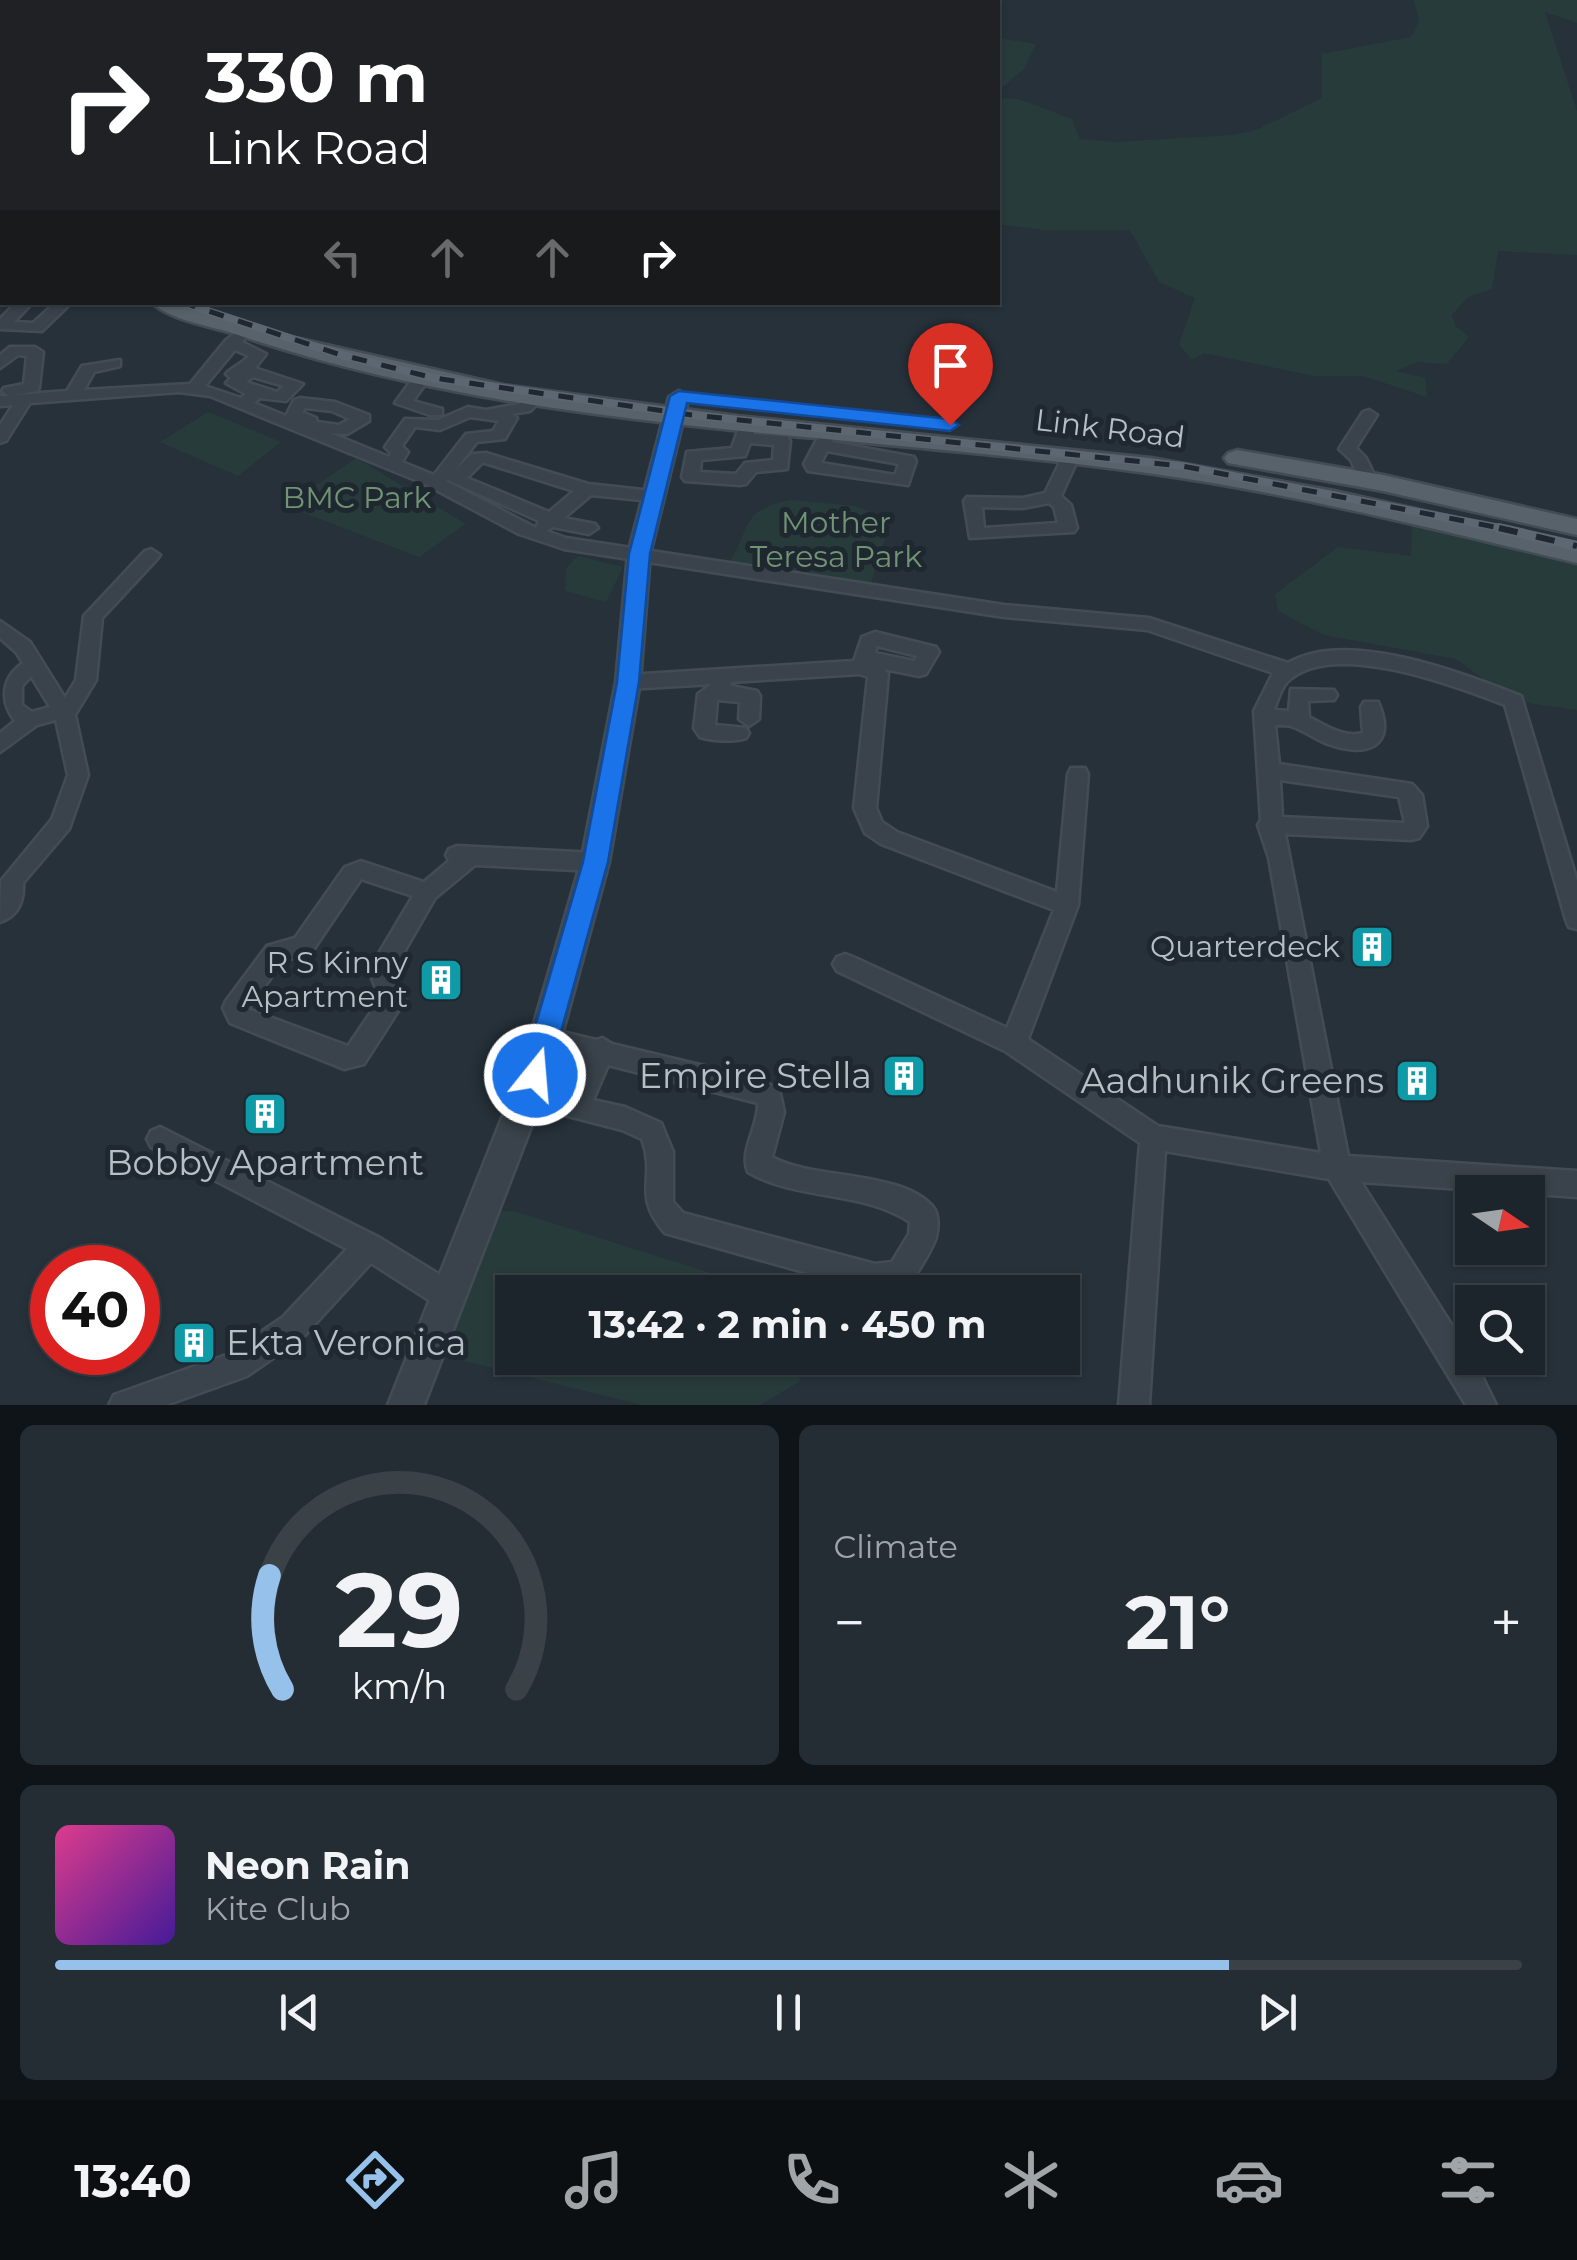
<!DOCTYPE html>
<html lang="en">
<head>
<meta charset="utf-8">
<style>
  :root { --surface:#1c252c; --page:#252d34; --text:#f1f3f6; --muted:#a0a5a9; --line:#3a4248; --accent:#96c1eb }
  body { margin:0; font-family:Montserrat,sans-serif; background:var(--page); color:var(--text); height:100vh; display:flex; flex-direction:column; font-size:38px; white-space:nowrap }
  * { box-sizing:border-box; margin:0 }
  p { font-size:32px; color:var(--muted) }
  .icon { flex:none; width:55px; height:55px; fill:none; stroke:currentColor; stroke-width:2; stroke-linecap:round; stroke-linejoin:round }
  .map { position:relative; height:1405px; overflow:hidden }
  .details { display:flex; flex-direction:column; gap:20px; padding:20px; background:#0f1418; flex:1 }
  .details>* { flex:none }
  .guide { position:absolute; left:0px; top:0px; width:1000px; height:305px; box-shadow:0 2px 8px #0004,0 0 0 2px var(--line); background:#202124; color:#fff; overflow:hidden }
  .needle { width:65px; rotate:103deg }
  .fabs { position:absolute; left:1455px; top:1175px; display:grid; gap:20px }
  .fabs a { display:grid; place-items:center; width:90px; height:90px; border-radius:0px; background:var(--surface); box-shadow:0 2px 8px #0004,0 0 0 2px var(--line); font-size:50px }
  .speed { position:absolute; left:30px; top:1245px; display:flex; gap:20px; font-size:50px; font-weight:700; text-align:center }
  .speed>* { display:grid; place-content:center; width:130px; height:130px; border-radius:50%; background:var(--surface); box-shadow:0 2px 8px #0004,0 0 0 2px var(--line); line-height:1 }
  .speed .limit { border:15px solid #d22; background:#fff; color:#111 }
  .pin { position:absolute; display:grid; place-items:center; width:85px; height:85px; color:#fff; margin:-102px -42px; border-radius:50% 50% 50% 0; rotate:-45deg; box-shadow:0 0 10px #0007 }
  .pin .icon { rotate:45deg }
  .me { position:absolute; width:110px; margin:-55px; rotate:17deg; stroke-linejoin:round; filter:drop-shadow(0 0 8px #0008) }
  .turn { display:flex; align-items:center; gap:35px; height:210px; padding:0 40px; font-size:45px }
  .turn .icon { width:130px; height:130px; stroke-width:2.5 }
  .turn b { display:block; font-size:70px; line-height:85px }
  .lanes { display:flex; align-items:center; height:95px; padding:0 40px; background:#0003; justify-content:center; gap:50px; direction:ltr }
  .lanes .off { opacity:.35 }
  .big { font-size:75px; font-weight:700; line-height:1.1 }
  .details .card { flex:1; display:flex; flex-direction:column; justify-content:center; gap:15px; min-width:0; padding:0 35px; border-radius:15px; background:var(--page) }
  .details .dial { align-items:center; gap:0 }
  .dial svg { height:260px; overflow:visible; fill:none; stroke:var(--line); stroke-width:7; stroke-linecap:round; text-anchor:middle }
  .dial text { fill:var(--text); stroke:none }
  .song { display:flex; align-items:center; gap:30px }
  .cover { width:120px; height:120px; border-radius:15px; background:linear-gradient(135deg,hsl(330 70% 55%),hsl(260 70% 35%)) }
  .played { height:10px; border-radius:5px; background:linear-gradient(90deg,var(--accent) 80%,var(--line) 80%) }
  .keys { display:flex; justify-content:space-around; direction:ltr }
  .heat { display:flex; justify-content:space-between; align-items:center; font-size:55px; direction:ltr }
  .details .tiles { flex:1; display:grid; gap:20px; grid-template-columns:1fr 1fr }
  .card:last-child { grid-column:span 2 }
  .trip { position:absolute; left:495px; top:1275px; width:585px; height:100px; border-radius:0px; background:var(--surface); box-shadow:0 2px 8px #0004,0 0 0 2px var(--line); font-weight:700; line-height:100px; text-align:center }
  .menu { display:flex; height:160px; justify-content:space-around; align-items:center; background:#0b0f12; color:var(--muted) }
  .menu .icon { width:70px; height:70px }
  .menu .current { color:var(--accent) }
  .menu b { font-size:45px; color:var(--text) }
  .map>svg:first-child { display:block }
  .green { fill:#283b3b }
  .lines { fill:none; stroke-linecap:round; stroke-linejoin:round }
  .minor-casing { stroke:#434c54; stroke-width:5 }
  .tertiary-casing { stroke:#434c54; stroke-width:5 }
  .primary-casing { stroke:#434c54; stroke-width:5 }
  .minor { fill:#3a434b; fill-rule:evenodd }
  .tertiary { fill:#3a434b; fill-rule:evenodd }
  .primary { fill:#58626a; fill-rule:evenodd }
  .rail-far1-casing { stroke:#5c6771; stroke-width:8 }
  .rail-casing { stroke:#5c6771; stroke-width:10 }
  .rail-far1 { stroke:#1f2830; stroke-width:5; stroke-dasharray:15; stroke-linecap:butt }
  .rail { stroke:#1f2830; stroke-width:6; stroke-dasharray:19; stroke-linecap:butt }
  .route { fill:#1a73e8; stroke:#114b97; stroke-width:2.5 }
  .labels { text-anchor:middle; stroke-width:10; stroke-linejoin:round; paint-order:stroke }
  .street-label { font-size:30px; fill:#b6bec6; stroke:#1f2830 }
  .park-label { font-size:30px; fill:#709474; stroke:#1f2830 }
  .poi-label { font-size:30px; fill:#b6bec6; stroke:#1f2830; text-anchor:end }
  .near-poi-label { font-size:35px; fill:#b6bec6; stroke:#1f2830; text-anchor:end }
</style>
</head>
<body>
<div class="map">
<svg width="1577" height="1405" viewBox="0 0 1577 1405">
  <rect width="100%" height="100%" fill="#26313a"/>
  <g class="green">
    <path d="M1414,0H1577V23L1545,12L1577,111V255L1498,251L1492,289L1468,297L1452,315L1455,325L1469,337L1447,364L1418,362L1396,371L1425,378L1427,397L1363,376H1314L1204,353L1192,360L1179,344L1195,298L1159,282L1130,230H1045L998,224V98L1019,99L1072,119L1080,139L1115,142L1233,135L1256,130L1322,98V54L1411,37L1419,21Z"/>
    <path d="M998,38L1036,44L1024,69L998,91Z"/>
    <path d="M208,412L281,442L238,476L160,442Z"/>
    <path d="M356,458L466,524L419,557L286,506Z"/>
    <path d="M792,500L856,506L891,520L871,583L728,564C752,530 737,510 792,500Z"/>
    <path d="M1412,525L1577,558V710L1514,701L1456,659L1324,635L1278,611L1275,594L1338,547L1411,556Z"/>
    <path d="M578,556L623,567L606,602L565,591L566,568Z"/>
    <path d="M497,1210L517,1212L771,1292H512V1358H805L799,1382L760,1405H642L436,1354Z"/>
  </g>
  <g class="lines">
    <defs>
      <g id="minor">
        <path d="M632,0H646L647,2H634Z"/>
        <rect x="0" y="280" width="2" height="8"/>
        <path d="M17,302H33L14,322L33,323L56,302H72L42,331L0,329V319Z"/>
        <path d="M239,331L247,336L242,342L266,354L255,368L303,384L286,401L260,398L254,403L286,416L294,400L300,398L335,402L369,415V421L347,434L330,433L389,457L391,453L385,447L405,419L438,420L468,407L486,410L519,404L530,394H542L544,397L530,411L512,414L517,418L505,439L477,442L454,471L472,454L486,453L588,484L652,491L661,496L652,501L591,495L564,518L595,524L598,528L589,534L553,527L546,531L566,538L1004,605L1149,618L1288,663C1347,628 1462,673 1521,696L1577,881V929L1569,927L1566,920L1505,705C1456,686 1331,638 1287,682C1281,688 1277,702 1274,710L1289,711L1291,689L1334,690L1337,695L1334,700L1308,701L1309,717C1326,726 1344,738 1363,733L1361,707L1364,702H1378C1398,747 1366,758 1328,744C1315,739 1304,730 1291,726C1288,725 1278,725 1275,725L1279,764L1412,784L1422,795L1427,826L1419,838L1411,840L1285,834L1348,1156L1577,1171V1197L1361,1182L1475,1362L1496,1405H1466L1329,1179L1165,1151L1149,1405H1119L1140,1143L1005,1051L837,971L833,964L837,957L845,954L853,957L1007,1028L1054,910L881,844L865,833L854,808L868,677L860,674L731,682V686L757,691L760,696L759,719L749,726L739,719L740,702L717,700L715,725L746,728L749,733L746,738C733,742 713,741 700,737L694,728L698,694L712,684L628,689L618,682L628,675L854,661L862,637L875,632L936,647L939,652L926,674L919,676L884,669L888,674L876,808L882,822L897,832L1057,892L1068,774L1071,768H1085L1088,774L1078,905L1028,1039L1158,1126L1321,1153L1269,858L1258,825L1261,820L1254,711L1273,673L1147,630L1004,617L564,549L519,534L423,483L210,396L179,392L30,403L6,441L0,443V425L13,405L0,406V396H9L2,391L4,388L24,384L27,356L18,355L0,368V355L10,347H35L43,352L39,388L37,391L15,395L67,391L82,366L120,360V366L94,372L84,390L190,384L226,340ZM235,350L249,356C242,364 231,368 226,374L231,378L226,383L246,394L241,398L205,386ZM253,377L284,386L277,392L246,382ZM305,408L332,411L350,419L339,425L317,422L316,418L302,412ZM470,417L499,421L493,431L466,434L434,475L402,462L408,452L402,446L415,427L440,430ZM482,463H485L574,491L549,512L467,478ZM448,480L539,521L536,528L446,481ZM877,646L917,656L914,661L875,653ZM1280,780L1399,797L1405,823L1282,817Z"/>
        <path d="M422,372L430,377L413,401L442,409V415H430L395,403L416,374Z"/>
        <path d="M1369,410L1377,415L1356,448L1366,458L1377,481L1368,486L1362,485L1351,460L1339,449L1363,412Z"/>
        <path d="M748,419L756,424L753,434L788,437L790,441L787,469L756,472L746,484L740,485L685,481L682,477L687,452L732,448L740,424ZM750,443L774,445L773,460L745,463L736,474L700,472L701,460L745,456Z"/>
        <path d="M829,427L837,432L832,442L914,457L916,461L908,485L808,471L804,464L821,432ZM827,451L899,464L895,475L821,463Z"/>
        <path d="M1071,451L1079,456L1061,496L1071,505L1077,528L1074,532L970,538L964,501L967,497L1023,498L1045,493L1063,456ZM1049,503L1054,507L1058,523L984,528L982,507L1023,508Z"/>
        <path d="M151,549L160,555L157,559L102,618L96,680L75,715L88,775L69,829L23,883C24,901 18,916 0,922L1,881L52,819L68,775L56,720L37,725L0,752V733L15,721C0,702 1,678 23,663L16,652L0,638V621L30,642L65,698L76,680L84,616L145,551ZM31,676L50,707L32,712L22,705V686Z"/>
        <path d="M457,846L595,853L603,856L606,862L603,868L595,871L475,865L435,898L393,971L405,1000L364,1064L344,1069L230,1023L223,1008L226,1001L267,946L295,938L345,867L361,861L424,882L449,861L446,855L449,849ZM361,879L413,896L369,970L380,999L348,1046L248,1009L283,961L311,953Z"/>
        <path d="M546,1028L596,1040L602,1038L612,1044L758,1079L779,1089L784,1112L772,1157C812,1180 902,1170 933,1207C939,1214 938,1229 936,1237C931,1253 918,1270 910,1285L875,1292L665,1233C631,1194 657,1180 642,1139L622,1130L518,1103L514,1095L518,1087L527,1084L570,1094L585,1059L537,1047L534,1039L537,1031ZM608,1065L758,1103C759,1126 739,1151 748,1172C798,1201 862,1190 910,1222L909,1234L892,1262L875,1264L683,1213L673,1202V1152L661,1123L625,1107L593,1100Z"/>
        <path d="M160,1127L378,1237L458,1286L462,1296L458,1306L448,1310L438,1306L371,1263L303,1337L247,1376L166,1405H109L114,1395L229,1354L283,1317L347,1249L151,1147L147,1139L151,1131Z"/>
      </g>
      <path id="tertiary" d="M679,391L689,397L650,554L640,682L609,862L551,1075L424,1405H388L519,1075L581,862L616,682L628,554L669,397Z"/>
      <g id="primary">
        <path d="M0,181L2,182V195L0,194Z"/>
        <rect x="0" y="214" width="2" height="13"/>
        <path d="M151,302H185L282,335L503,385L737,416L1151,458L1334,491L1577,545V563C1435,529 1292,493 1147,473C844,431 528,434 235,334C211,326 169,320 151,302Z"/>
        <path d="M1237,450L1383,475L1577,519V535L1383,491L1228,463L1224,458L1228,453Z"/>
      </g>
    </defs>
    <use href="#minor" class="minor-casing"/>
    <use href="#tertiary" class="tertiary-casing"/>
    <use href="#primary" class="primary-casing"/>
    <use href="#minor" class="minor"/>
    <use href="#tertiary" class="tertiary"/>
    <use href="#primary" class="primary"/>
    <defs>
      <path id="rail-far1" d="M181,302L338,354L434,378L692,415L1182,466L1510,530"/>
      <path id="rail" d="M1499,528L1577,546"/>
    </defs>
    <use href="#rail-far1" class="rail-far1-casing"/>
    <use href="#rail" class="rail-casing"/>
    <use href="#rail-far1" class="rail-far1"/>
    <use href="#rail" class="rail"/>
  </g>
  <path class="route" d="M679,391L950,419L959,425L950,431L687,403L650,554L639,682L608,862L549,1075L545,1084L535,1088L525,1084L521,1075L583,862L617,682L629,554L670,396Z"/>
  <defs>
    <symbol id="building-square" viewBox="-11 -11 22 22"><rect x="-9" y="-9" width="18" height="18" rx="4" fill="#0f9aa8" stroke="#1f2830"/><path d="M-4-6H4V6H1V3H-1V6H-4ZM-2.5-4.3h1.7v1.8h-1.7ZM.8-4.3h1.7v1.8H.8ZM-2.5-1h1.7V.8h-1.7ZM.8-1h1.7V.8H.8Z" fill="#fff"/></symbol>
  </defs>
  <g fill-rule="evenodd">
    <use href="#building-square" x="1347" y="922" width="50" height="50"/>
    <use href="#building-square" x="416" y="955" width="50" height="50"/>
    <use href="#building-square" x="879" y="1051" width="50" height="50"/>
    <use href="#building-square" x="1392" y="1056" width="50" height="50"/>
    <use href="#building-square" x="240" y="1089" width="50" height="50"/>
    <use href="#building-square" x="169" y="1318" width="50" height="50"/>
  </g>
  <g class="labels">
    <g class="street-label">
      <text transform="translate(1110 429) rotate(7)" y="10">Link Road</text>
    </g>
    <g class="park-label">
      <text x="357" y="508">BMC Park</text>
      <text x="836" y="533">Mother<tspan x="836" dy="34">Teresa Park</tspan></text>
    </g>
    <g class="poi-label">
      <text x="1340" y="957">Quarterdeck</text>
      <text x="408" y="973">R S Kinny<tspan x="408" dy="34">Apartment</tspan></text>
    </g>
    <g class="near-poi-label">
      <text x="872" y="1088">Empire Stella</text>
      <text x="1384" y="1093">Aadhunik Greens</text>
      <text x="265" y="1175" text-anchor="middle">Bobby Apartment</text>
      <text x="226" y="1355" text-anchor="start">Ekta Veronica</text>
    </g>
  </g>
</svg>
<div class="fabs">
<a><svg class="needle" viewBox="-14 -14 28 28"><path d="M0-13l5 13h-10z" fill="#e53935"/><path d="M0 13l5-13h-10z" fill="#a0a5a9"/></svg></a>
<a><svg class="icon" aria-label="search" viewBox="0 0 24 24"><circle cx="10" cy="10" r="6"/><path d="M15 15l6 6"/></svg></a>
</div>
<div class="speed"><div class="limit">40</div></div>
<div class="pin" style="left:950px;top:425px;background:#d93025"><svg class="icon" aria-label="arrive" viewBox="0 0 24 24"><path d="M6 21V4h12l-3 4 3 4H6"/></svg></div>
<svg class="me" style="left:535px;top:1075px" viewBox="-20 -20 40 40"><circle r="17" fill="#1a73e8" stroke="#fff" stroke-width="3"/><path d="M0-11L8 9 0 5-8 9z" fill="#fff"/></svg>
<div class="trip">13:42 · 2 min · 450 m</div>
<div class="guide">
<div class="turn"><svg class="icon" aria-label="right" viewBox="0 0 24 24"><path d="M7 20v-9h11M14 6l5 5-5 5"/></svg><div><b>330 m</b>Link Road</div></div>
<div class="lanes"><svg class="icon off" aria-label="left" viewBox="0 0 24 24"><path d="M17 20v-9H6M10 6l-5 5 5 5"/></svg><svg class="icon off" aria-label="ahead" viewBox="0 0 24 24"><path d="M12 20V5M6 11l6-6 6 6"/></svg><svg class="icon off" aria-label="ahead" viewBox="0 0 24 24"><path d="M12 20V5M6 11l6-6 6 6"/></svg><svg class="icon" aria-label="right" viewBox="0 0 24 24"><path d="M7 20v-9h11M14 6l5 5-5 5"/></svg></div>
</div>
</div>
<section class="details">
<div class="tiles">
<div class="card dial"><svg viewBox="0 0 100 80">
<path d="M14 69A42 42 0 1 1 86 69"/>
<path d="M14 69A42 42 0 0 1 10 34" stroke="#96c1eb"/>
<text x="50" y="56" font-size="32" font-weight="700">29</text>
<text x="50" y="72" font-size="11">km/h</text>
</svg></div>
<div class="card"><p>Climate</p>
<div class="heat"><a>−</a><b class="big">21°</b><a>+</a></div>
</div>
<div class="card">
<div class="song"><i class="cover"></i><div><b>Neon Rain</b><p>Kite Club</p></div></div>
<div class="played"></div>
<div class="keys"><svg class="icon" aria-label="previous" viewBox="0 0 24 24"><path d="M18 5L8 12l10 7zM5 5v14"/></svg><svg class="icon" aria-label="pause" viewBox="0 0 24 24"><path d="M8 5v14M16 5v14"/></svg><svg class="icon" aria-label="next" viewBox="0 0 24 24"><path d="M6 5l10 7-10 7zM19 5v14"/></svg></div>
</div>
</div>
</section>
<nav class="menu">
<b>13:40</b>
<svg class="icon current" aria-label="directions" viewBox="0 0 24 24"><path d="M12 3l9 9-9 9-9-9zM9 14v-3h6M13 9l2 2-2 2"/></svg>
<svg class="icon" aria-label="music" viewBox="0 0 24 24"><path d="M9 18V5l10-2v13"/><circle cx="6" cy="18" r="3"/><circle cx="16" cy="16" r="3"/></svg>
<svg class="icon" aria-label="phone" viewBox="0 0 24 24"><path d="M5 4h4l2 5-3 2q2 4 5 5l2-3 5 2v4C11 20 4 13 5 4z"/></svg>
<svg class="icon" aria-label="climate" viewBox="0 0 24 24"><path d="M12 3v18M4 7l16 10M4 17L20 7"/></svg>
<svg class="icon" aria-label="car" viewBox="0 0 24 24"><path d="M5 17H2v-5l4-1 3-4h7l3 4 3 1v5h-3M9 17h6M6 11h13"/><circle cx="7" cy="17" r="2"/><circle cx="17" cy="17" r="2"/></svg>
<svg class="icon" aria-label="filters" viewBox="0 0 24 24"><path d="M4 7h16M4 17h16"/><circle cx="9" cy="7" r="2"/><circle cx="15" cy="17" r="2"/></svg>
</nav>
</body>
</html>
